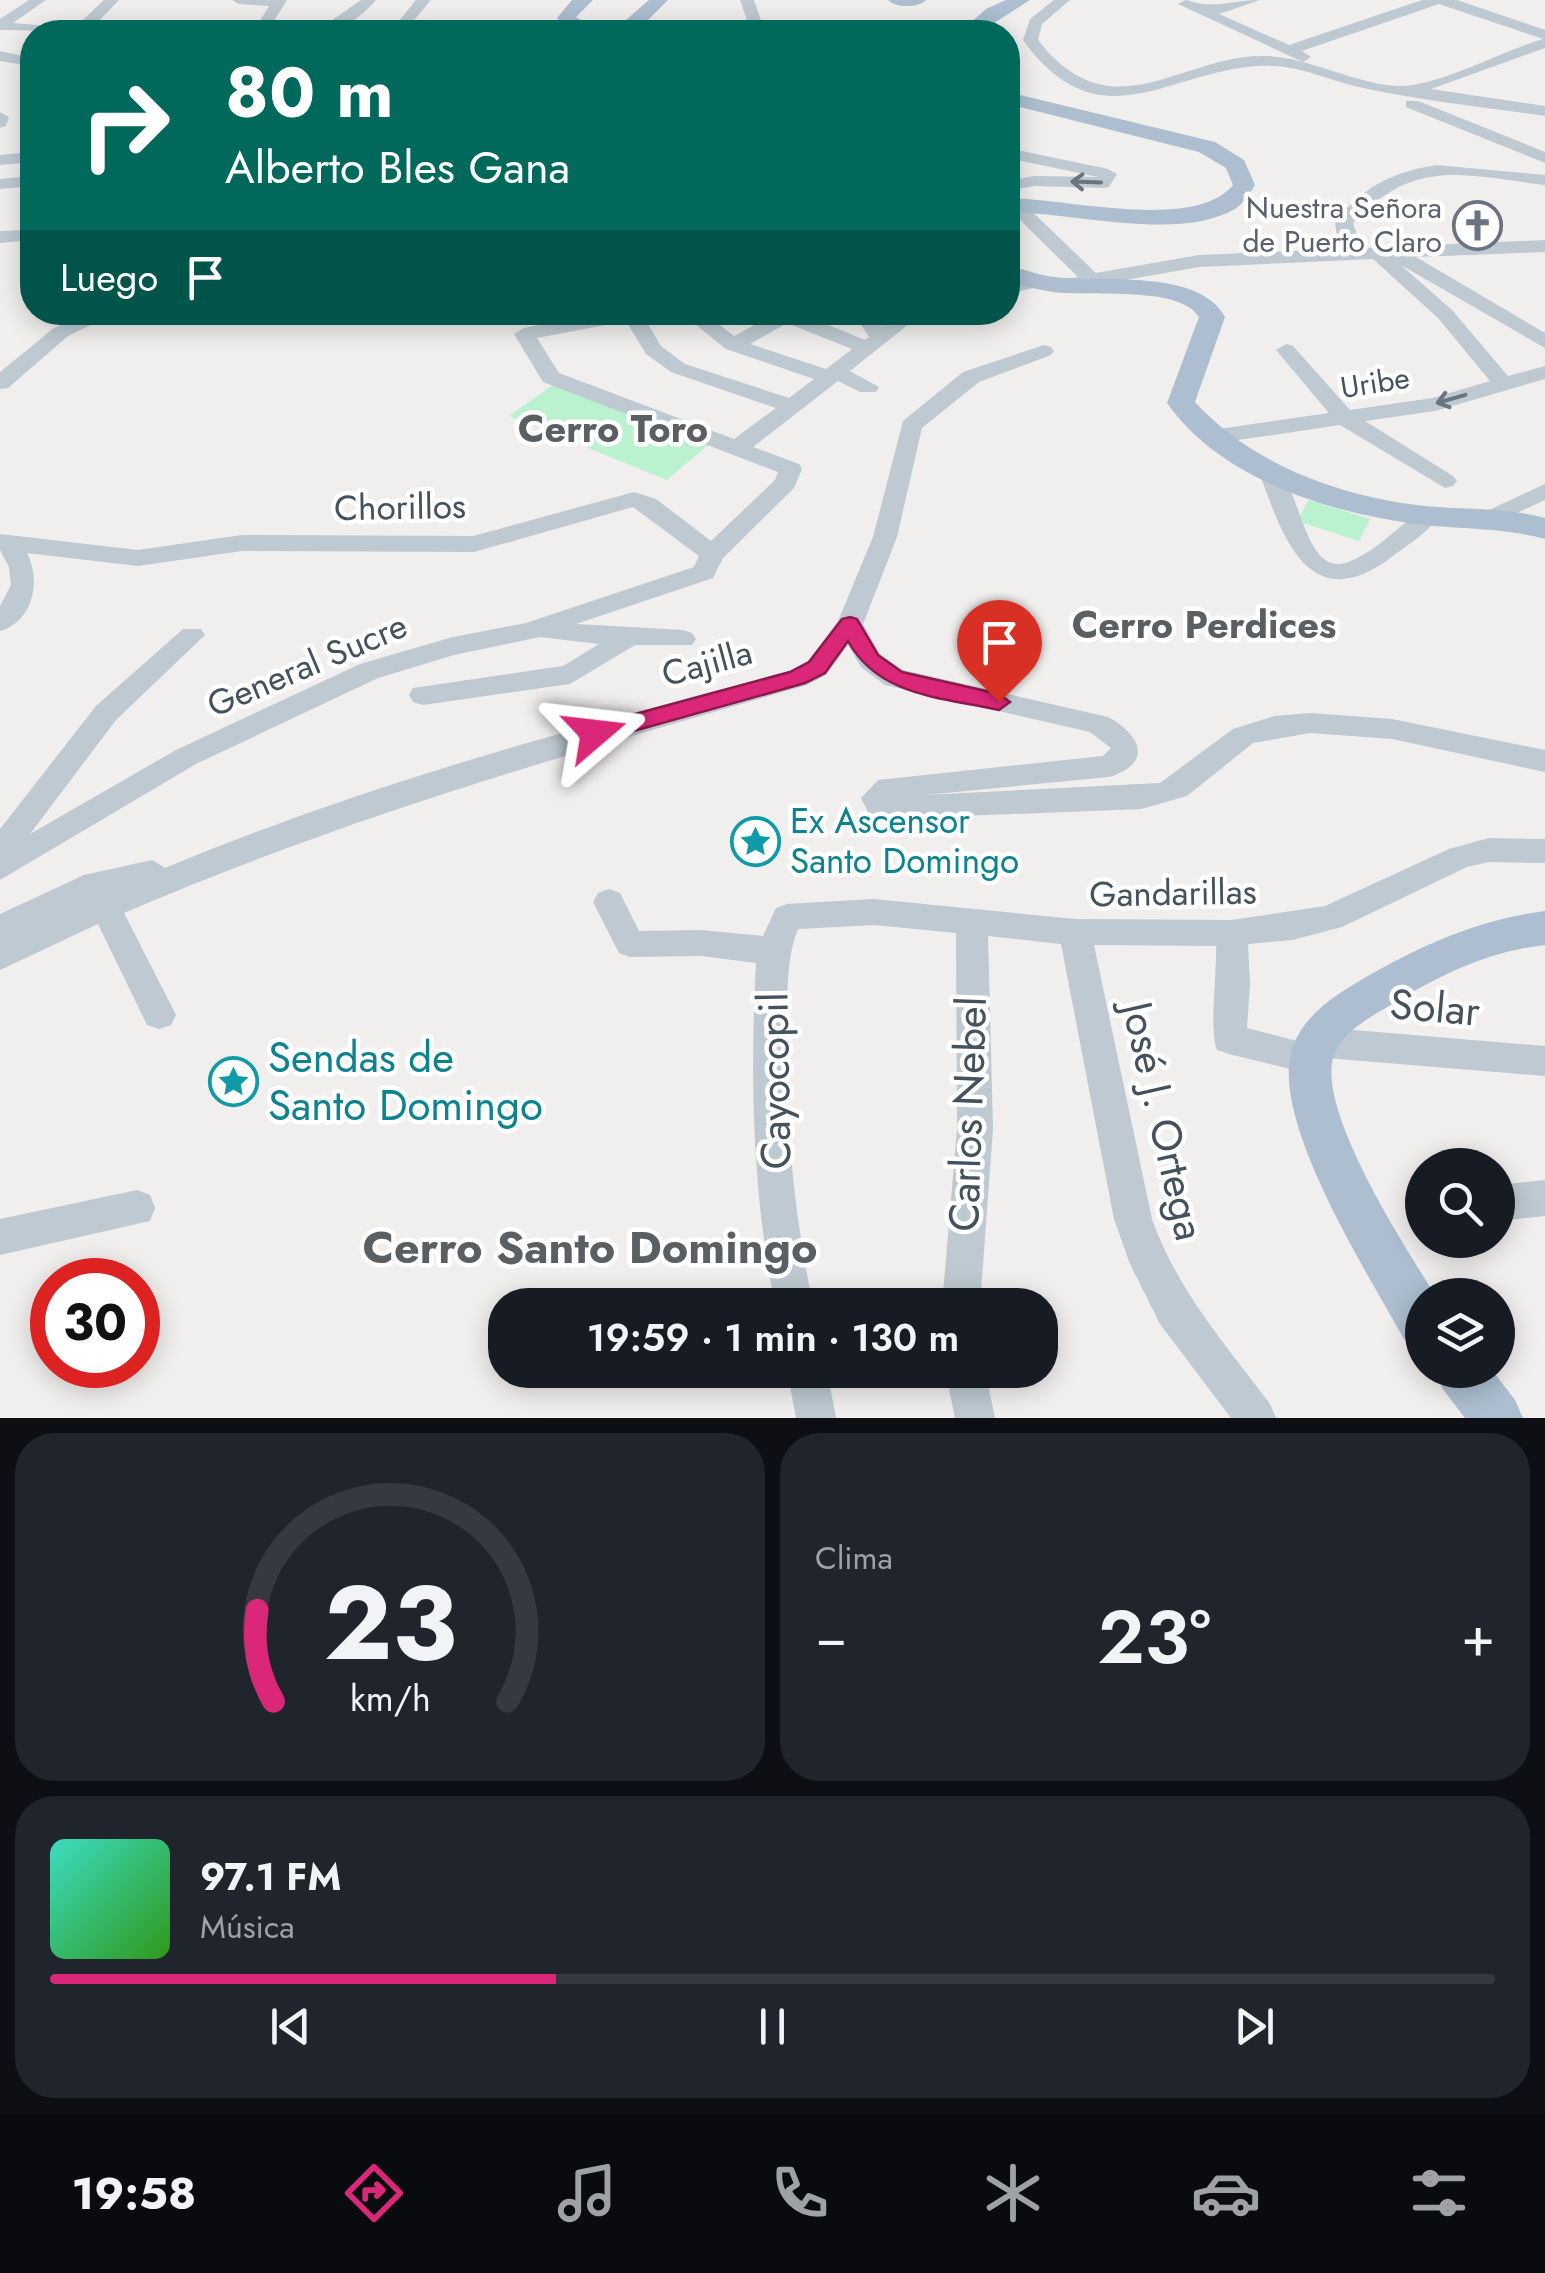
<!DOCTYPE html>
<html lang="es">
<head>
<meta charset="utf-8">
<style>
  :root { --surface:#171b24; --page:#20242c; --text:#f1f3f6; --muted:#9ea1a6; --line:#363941; --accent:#db2777 }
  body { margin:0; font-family:Jost,sans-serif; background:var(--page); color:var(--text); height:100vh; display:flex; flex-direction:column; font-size:38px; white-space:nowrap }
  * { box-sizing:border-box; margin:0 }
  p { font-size:32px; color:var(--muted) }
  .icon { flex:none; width:55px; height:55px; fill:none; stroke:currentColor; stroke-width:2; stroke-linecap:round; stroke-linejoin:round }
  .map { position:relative; height:1418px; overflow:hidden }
  .details { display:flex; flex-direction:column; gap:15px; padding:15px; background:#0d0f14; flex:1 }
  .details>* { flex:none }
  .banner { position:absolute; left:20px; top:20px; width:1000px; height:305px; border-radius:40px; box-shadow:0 5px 25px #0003; background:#00695c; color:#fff; overflow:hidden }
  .fabs { position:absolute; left:1405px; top:1148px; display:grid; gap:20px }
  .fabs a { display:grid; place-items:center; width:110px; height:110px; border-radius:50%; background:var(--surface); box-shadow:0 5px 25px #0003; font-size:50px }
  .speed { position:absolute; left:30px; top:1258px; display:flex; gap:20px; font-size:50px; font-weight:700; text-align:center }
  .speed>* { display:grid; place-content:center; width:130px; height:130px; border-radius:50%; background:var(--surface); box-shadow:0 5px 25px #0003; line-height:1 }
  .speed .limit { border:15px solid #d22; background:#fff; color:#111 }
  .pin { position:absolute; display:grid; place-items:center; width:85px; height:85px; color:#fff; margin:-102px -42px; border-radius:50% 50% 50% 0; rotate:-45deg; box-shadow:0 0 10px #0007 }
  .pin .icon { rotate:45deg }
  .me { position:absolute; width:110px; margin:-55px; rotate:73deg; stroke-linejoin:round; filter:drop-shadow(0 0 8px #0008) }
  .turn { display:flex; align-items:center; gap:35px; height:210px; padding:0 40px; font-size:45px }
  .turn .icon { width:130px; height:130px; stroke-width:2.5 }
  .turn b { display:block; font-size:70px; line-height:85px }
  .then { display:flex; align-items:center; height:95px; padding:0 40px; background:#0003; gap:20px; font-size:38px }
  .big { font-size:75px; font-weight:600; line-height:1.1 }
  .details .widget { flex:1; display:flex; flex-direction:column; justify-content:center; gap:15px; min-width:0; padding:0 35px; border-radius:40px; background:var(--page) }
  .details .dial { align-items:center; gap:0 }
  .dial svg { height:260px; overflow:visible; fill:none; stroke:var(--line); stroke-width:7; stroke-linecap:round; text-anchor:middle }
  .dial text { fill:var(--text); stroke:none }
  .song { display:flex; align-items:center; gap:30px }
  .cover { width:120px; height:120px; border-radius:15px; background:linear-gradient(135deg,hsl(170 70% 55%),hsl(110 70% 35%)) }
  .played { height:10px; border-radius:5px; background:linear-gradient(90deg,var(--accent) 35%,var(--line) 35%) }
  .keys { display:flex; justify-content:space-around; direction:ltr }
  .heat { display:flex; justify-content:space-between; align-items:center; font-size:55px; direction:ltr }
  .details .tiles { flex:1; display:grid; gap:15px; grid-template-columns:1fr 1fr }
  .widget:last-child { grid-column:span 2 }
  .trip { position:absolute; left:488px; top:1288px; width:570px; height:100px; border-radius:40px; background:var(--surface); box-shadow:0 5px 25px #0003; font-weight:600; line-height:100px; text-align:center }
  .tabs { display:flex; height:160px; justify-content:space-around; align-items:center; background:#090b0e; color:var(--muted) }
  .tabs .icon { width:70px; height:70px }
  .tabs .on { color:var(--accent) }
  .tabs b { font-size:45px; color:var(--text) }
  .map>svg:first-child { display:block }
  .green { fill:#baf1ce }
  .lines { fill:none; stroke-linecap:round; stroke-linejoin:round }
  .minor { fill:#bec9d1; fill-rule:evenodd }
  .major { fill:#acbecf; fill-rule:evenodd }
  .oneway { stroke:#697680 }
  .route { fill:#db2777; stroke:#8e194d; stroke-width:2.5 }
  .labels { text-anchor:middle; stroke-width:9; stroke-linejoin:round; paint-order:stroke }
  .far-worship-label { font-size:30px; fill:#5b616d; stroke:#fff; text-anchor:end }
  .far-street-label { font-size:30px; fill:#45525d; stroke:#fff }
  .street-label { font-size:35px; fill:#45525d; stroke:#fff }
  .culture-label { font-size:35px; fill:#0d838f; stroke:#fff; text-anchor:start }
  .neighbourhood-label { font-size:38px; font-weight:bold; fill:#5a5f64; stroke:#fff }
  .near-street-label { font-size:42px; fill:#45525d; stroke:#fff }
  .near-culture-label { font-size:42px; fill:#0d838f; stroke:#fff; text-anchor:start }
  .near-neighbourhood-label { font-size:45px; font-weight:bold; fill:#5a5f64; stroke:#fff }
</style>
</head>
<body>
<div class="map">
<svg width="1545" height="1418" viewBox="0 0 1545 1418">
  <rect width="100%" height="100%" fill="#f1eeee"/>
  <g class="green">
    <path d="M554,384L709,444L667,480L509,416Z"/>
    <path d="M1309,500L1370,519L1359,541L1297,521Z"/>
  </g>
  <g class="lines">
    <g class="minor">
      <path d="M29,0H46L13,23L74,28L104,0H119L92,28H152L159,32L0,30V19Z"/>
      <path d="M232,0H287L267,32H253L269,6L239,4Z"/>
      <path d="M361,0H376C359,19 341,32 315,32Z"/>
      <path d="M416,0H431L404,32H390Z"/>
      <path d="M740,0H754L765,32H751Z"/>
      <path d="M1054,0H1070L1042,24L1038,40C1116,140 1187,46 1278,57C1316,61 1376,92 1413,85C1457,77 1500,52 1543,39L1439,4L1302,51L1311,57L1303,62L1178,4L1186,0C1214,10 1231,0 1260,0L1219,14L1289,45L1422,0H1457L1545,30V48L1431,89L1545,106V116C1485,107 1423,101 1363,88C1334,82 1303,67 1274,66C1176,62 1103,151 1023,40L1030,19Z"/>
      <path d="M0,51L32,58V66L0,61Z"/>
      <path d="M1406,101H1418L1545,152V163L1406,107Z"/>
      <path d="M0,112L9,117L6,126L0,128Z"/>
      <path d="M1008,148L1108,169L1117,174L1109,187L1103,188L1034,186L1008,191V181L1034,176L1098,177L1008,158Z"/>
      <path d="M32,152V162L0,165V155Z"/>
      <path d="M1436,165L1545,175V185C1465,175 1414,157 1353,223L1362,248L1545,240V252L1416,257L1545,333V348L1401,265L1452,310L1508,376L1545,366V379L1435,411L1365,421L1453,476L1457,481L1453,486L1445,488L1340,425L1212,444L1201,437L1212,430L1329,413L1276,350L1286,344L1293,346L1350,410L1433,398L1490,381L1438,318L1373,259L1199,267L1064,291L1054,285L1057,281L1078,277L1008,208V200H1020L1096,273L1199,255L1344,249L1337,238L1335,222C1362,187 1393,172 1436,165Z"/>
      <path d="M32,176V186L0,189V179Z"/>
      <path d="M32,223V240L0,243V231L23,230Z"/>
      <path d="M1035,276L1045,282L1042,286L1008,294V282Z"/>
      <path d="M90,312H118L68,336L8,388L0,389V372L54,328Z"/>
      <path d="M607,312H641L661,346L685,364L789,398L814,379L726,349L680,312H703L734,336L771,316L768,312H797L865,340L869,337L853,312H873L882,326L901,312H924L850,371L879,387L876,392H860L838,381L753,447L799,464L802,469L794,488L723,558L713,578L576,624L683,630L692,633L696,639L692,645H635L570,684L423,705L413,702L409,695L413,688L563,666L599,644L540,637L454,655L378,678L196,764L0,880V829L96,706L183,629H201L205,635L116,720L30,834L176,750L360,664L453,637L526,623L694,567L699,556L633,507L474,552L242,551L138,566L27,553C41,580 34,621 0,631V606L11,585L9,567L0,550V534L138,550L242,535L473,536L634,492L656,499L711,541L775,480L778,472L543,382L514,334L524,328ZM626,321L646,354L671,372L776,408L734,439L559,373L537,338ZM787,323L852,349L826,369L750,344Z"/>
      <path d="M1044,345L1051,347L1054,351L1051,355L979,382L922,428L897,537L863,624L880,654L903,670L1108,717C1141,735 1154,763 1109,777L925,795L1160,783L1233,729L1274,716L1310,713L1392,719L1545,750V772L1392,739L1310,733L1253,743L1187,796L1141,809L888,819L868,812L861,798L878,780L1103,756L1111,748L1090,732L885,685L861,667L848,645L826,675L807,685C571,753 350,816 124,913L176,1015L171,1025L159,1029L147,1025L98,924L0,970V914L84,875L152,860L165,868C366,784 578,727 789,671L808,661L838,621L873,537L903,421L963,372Z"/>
      <path d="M1271,465C1300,472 1301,580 1348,562C1375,552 1397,528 1420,511L1428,509L1440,516C1428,532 1408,545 1393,556C1309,620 1283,538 1259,472Z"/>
      <path d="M1545,484V500L1497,522L1485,515L1489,510Z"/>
      <path d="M1489,838L1545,839V863L1489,862L1467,867L1342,927L1292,940L1248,944L1250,984L1247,1028L1301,1042L1306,1031L1318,1027L1545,1046V1076L1326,1058L1322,1070L1310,1074L1229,1054L1217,1050C1209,1031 1217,971 1216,946L1094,945L1152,1219C1177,1290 1225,1344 1270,1404L1276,1418H1231L1160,1324L1130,1264L1114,1219L1061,944L988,936L993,1129L980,1305H942L957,1129L956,933L874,925L798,929C787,957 788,983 787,1013C784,1111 793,1209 813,1305H775C752,1190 750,1079 756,963L701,956L630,957L619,953L593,902L598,893L609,889L620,893L639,931L701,930L763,936L776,908L787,904L874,899L1075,919L1231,920L1325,906L1449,849Z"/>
      <path d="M1545,1180V1216L1498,1221V1185Z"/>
      <path d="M137,1190L150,1195L155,1208L150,1221L0,1255V1219Z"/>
      <path d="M787,1370H827L836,1418H796Z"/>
      <path d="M945,1370H985L995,1418H955Z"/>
    </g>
    <g class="major">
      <path d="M572,0H593L576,17L601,32C582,32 569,34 557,18Z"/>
      <path d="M649,0H668L636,32H612Z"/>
      <path d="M888,0H926C918,8 896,8 888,0Z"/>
      <path d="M1006,0H1030L980,32H960L986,9Z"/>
      <path d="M1008,92L1215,142L1244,160L1255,185C1250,193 1243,204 1235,209C1178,242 1072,212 1008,212V198C1065,198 1195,232 1233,185L1226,168L1199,152L1008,104Z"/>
      <path d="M1008,266C1024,269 1038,275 1054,277C1102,283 1199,268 1225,317L1195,402C1252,465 1342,497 1425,506C1465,510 1502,507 1541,517L1545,518V539C1500,527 1468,530 1424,525C1334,514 1222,481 1167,403L1199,317C1179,285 1090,297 1054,292C1038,290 1023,286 1008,281Z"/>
      <path d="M1545,911V945C1491,951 1449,971 1402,998C1380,1012 1349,1026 1336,1050C1309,1101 1407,1249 1435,1295H1422V1346L1404,1339C1368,1274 1277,1131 1290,1058C1298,1015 1339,993 1373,973C1428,942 1482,919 1545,911Z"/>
      <path d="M1435,1370H1492L1515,1400L1523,1418H1465L1442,1388Z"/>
    </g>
  </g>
  <defs><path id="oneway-shaft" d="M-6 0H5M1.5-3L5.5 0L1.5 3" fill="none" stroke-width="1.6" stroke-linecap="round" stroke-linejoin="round" transform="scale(2.5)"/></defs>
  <g class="oneway">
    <use href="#oneway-shaft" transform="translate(1086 182) rotate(-178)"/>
    <use href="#oneway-shaft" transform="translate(1451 399) rotate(164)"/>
  </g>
  <path class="route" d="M850,617L857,619L878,655L902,672L999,694L1010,702L999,710C942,697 879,697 848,641L825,673L805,683L595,742L583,733L595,725L790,672L809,662L842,619Z"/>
  <defs>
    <symbol id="church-ring" viewBox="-11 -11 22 22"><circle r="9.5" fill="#fff" stroke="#6b7280" stroke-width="1.5"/><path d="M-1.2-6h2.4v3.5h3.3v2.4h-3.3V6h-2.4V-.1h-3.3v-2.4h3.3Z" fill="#6b7280"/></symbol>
    <symbol id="sight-ring" viewBox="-11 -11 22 22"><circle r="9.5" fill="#fff" stroke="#0f9aa8" stroke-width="1.5"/><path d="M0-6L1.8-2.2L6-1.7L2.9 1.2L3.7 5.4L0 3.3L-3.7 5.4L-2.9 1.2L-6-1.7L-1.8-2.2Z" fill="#0f9aa8"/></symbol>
  </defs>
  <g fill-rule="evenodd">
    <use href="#church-ring" x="1450" y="198" width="55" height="55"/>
    <use href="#sight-ring" x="728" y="814" width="55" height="55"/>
    <use href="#sight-ring" x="206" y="1054" width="55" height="55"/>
  </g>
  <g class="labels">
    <g class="far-worship-label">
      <text x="1442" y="218">Nuestra Señora<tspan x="1442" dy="34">de Puerto Claro</tspan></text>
    </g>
    <g class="far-street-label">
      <text transform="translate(1375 383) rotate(-9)" y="10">Uribe</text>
    </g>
    <g class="street-label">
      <text transform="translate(400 507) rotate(-1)" y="12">Chorillos</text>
      <text transform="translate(707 663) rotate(-15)" y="12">Cajilla</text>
      <text transform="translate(307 665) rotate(-23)" y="12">General Sucre</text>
      <text transform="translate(1173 893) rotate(-1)" y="12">Gandarillas</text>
    </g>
    <g class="culture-label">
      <text x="790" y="833">Ex Ascensor<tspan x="790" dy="40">Santo Domingo</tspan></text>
    </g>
    <g class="neighbourhood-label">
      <text x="613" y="442">Cerro Toro</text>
      <text x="1204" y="638">Cerro Perdices</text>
    </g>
    <g class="near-street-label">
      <text transform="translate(1435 1007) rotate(5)" y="15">Solar</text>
      <text transform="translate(774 1081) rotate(-91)" y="15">Cayocopil</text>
      <text transform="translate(967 1114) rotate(-88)" y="15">Carlos Nebel</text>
      <text transform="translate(1164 1121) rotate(77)" y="15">José J. Ortega</text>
    </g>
    <g class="near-culture-label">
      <text x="268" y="1072">Sendas de<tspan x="268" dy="48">Santo Domingo</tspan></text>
    </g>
    <g class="near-neighbourhood-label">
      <text x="590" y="1263">Cerro Santo Domingo</text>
    </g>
  </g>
</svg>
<div class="fabs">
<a><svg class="icon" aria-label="search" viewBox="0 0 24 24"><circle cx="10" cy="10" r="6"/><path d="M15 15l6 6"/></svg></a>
<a><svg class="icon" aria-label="layers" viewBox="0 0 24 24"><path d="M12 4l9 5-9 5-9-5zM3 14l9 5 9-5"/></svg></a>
</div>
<div class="speed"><div class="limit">30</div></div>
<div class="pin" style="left:999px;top:702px;background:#d93025"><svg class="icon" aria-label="arrive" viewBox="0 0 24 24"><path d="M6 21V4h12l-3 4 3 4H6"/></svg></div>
<svg class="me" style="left:595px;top:733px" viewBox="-20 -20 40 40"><path d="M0-17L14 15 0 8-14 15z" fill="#db2777" stroke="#fff" stroke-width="4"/></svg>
<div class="trip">19:59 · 1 min · 130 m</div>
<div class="banner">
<div class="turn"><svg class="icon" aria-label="right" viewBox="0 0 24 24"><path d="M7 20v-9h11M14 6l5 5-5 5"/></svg><div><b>80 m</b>Alberto Bles Gana</div></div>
<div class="then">Luego<svg class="icon" aria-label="arrive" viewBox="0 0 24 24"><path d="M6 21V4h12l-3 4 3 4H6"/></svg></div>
</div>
</div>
<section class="details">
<div class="tiles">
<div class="widget dial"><svg viewBox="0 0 100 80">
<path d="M14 69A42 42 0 1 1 86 69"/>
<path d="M14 69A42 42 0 0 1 9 41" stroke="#db2777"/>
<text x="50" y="56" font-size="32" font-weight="700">23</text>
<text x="50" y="72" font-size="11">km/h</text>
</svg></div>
<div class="widget"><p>Clima</p>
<div class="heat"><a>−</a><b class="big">23°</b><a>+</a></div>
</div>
<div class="widget">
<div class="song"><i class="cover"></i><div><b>97.1 FM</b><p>Música</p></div></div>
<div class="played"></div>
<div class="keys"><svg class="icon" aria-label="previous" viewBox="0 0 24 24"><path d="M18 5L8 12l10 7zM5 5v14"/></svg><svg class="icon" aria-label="pause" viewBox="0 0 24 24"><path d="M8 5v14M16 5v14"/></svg><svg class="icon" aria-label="next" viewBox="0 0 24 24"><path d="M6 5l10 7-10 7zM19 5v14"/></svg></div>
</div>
</div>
</section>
<nav class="tabs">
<b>19:58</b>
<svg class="icon on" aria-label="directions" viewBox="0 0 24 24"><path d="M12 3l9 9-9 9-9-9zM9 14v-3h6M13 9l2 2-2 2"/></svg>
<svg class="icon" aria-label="music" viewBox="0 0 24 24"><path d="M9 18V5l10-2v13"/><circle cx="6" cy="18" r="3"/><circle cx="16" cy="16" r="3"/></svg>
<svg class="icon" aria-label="phone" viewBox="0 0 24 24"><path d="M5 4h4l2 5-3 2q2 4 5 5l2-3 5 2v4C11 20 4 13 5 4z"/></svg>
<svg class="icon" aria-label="climate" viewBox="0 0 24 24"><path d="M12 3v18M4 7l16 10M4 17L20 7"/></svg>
<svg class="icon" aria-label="car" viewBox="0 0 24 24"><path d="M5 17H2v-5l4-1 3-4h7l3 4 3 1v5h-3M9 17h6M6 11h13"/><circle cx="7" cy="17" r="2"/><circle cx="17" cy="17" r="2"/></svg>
<svg class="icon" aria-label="filters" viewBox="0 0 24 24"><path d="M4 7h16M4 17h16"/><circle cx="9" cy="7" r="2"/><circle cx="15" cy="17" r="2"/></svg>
</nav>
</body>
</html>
